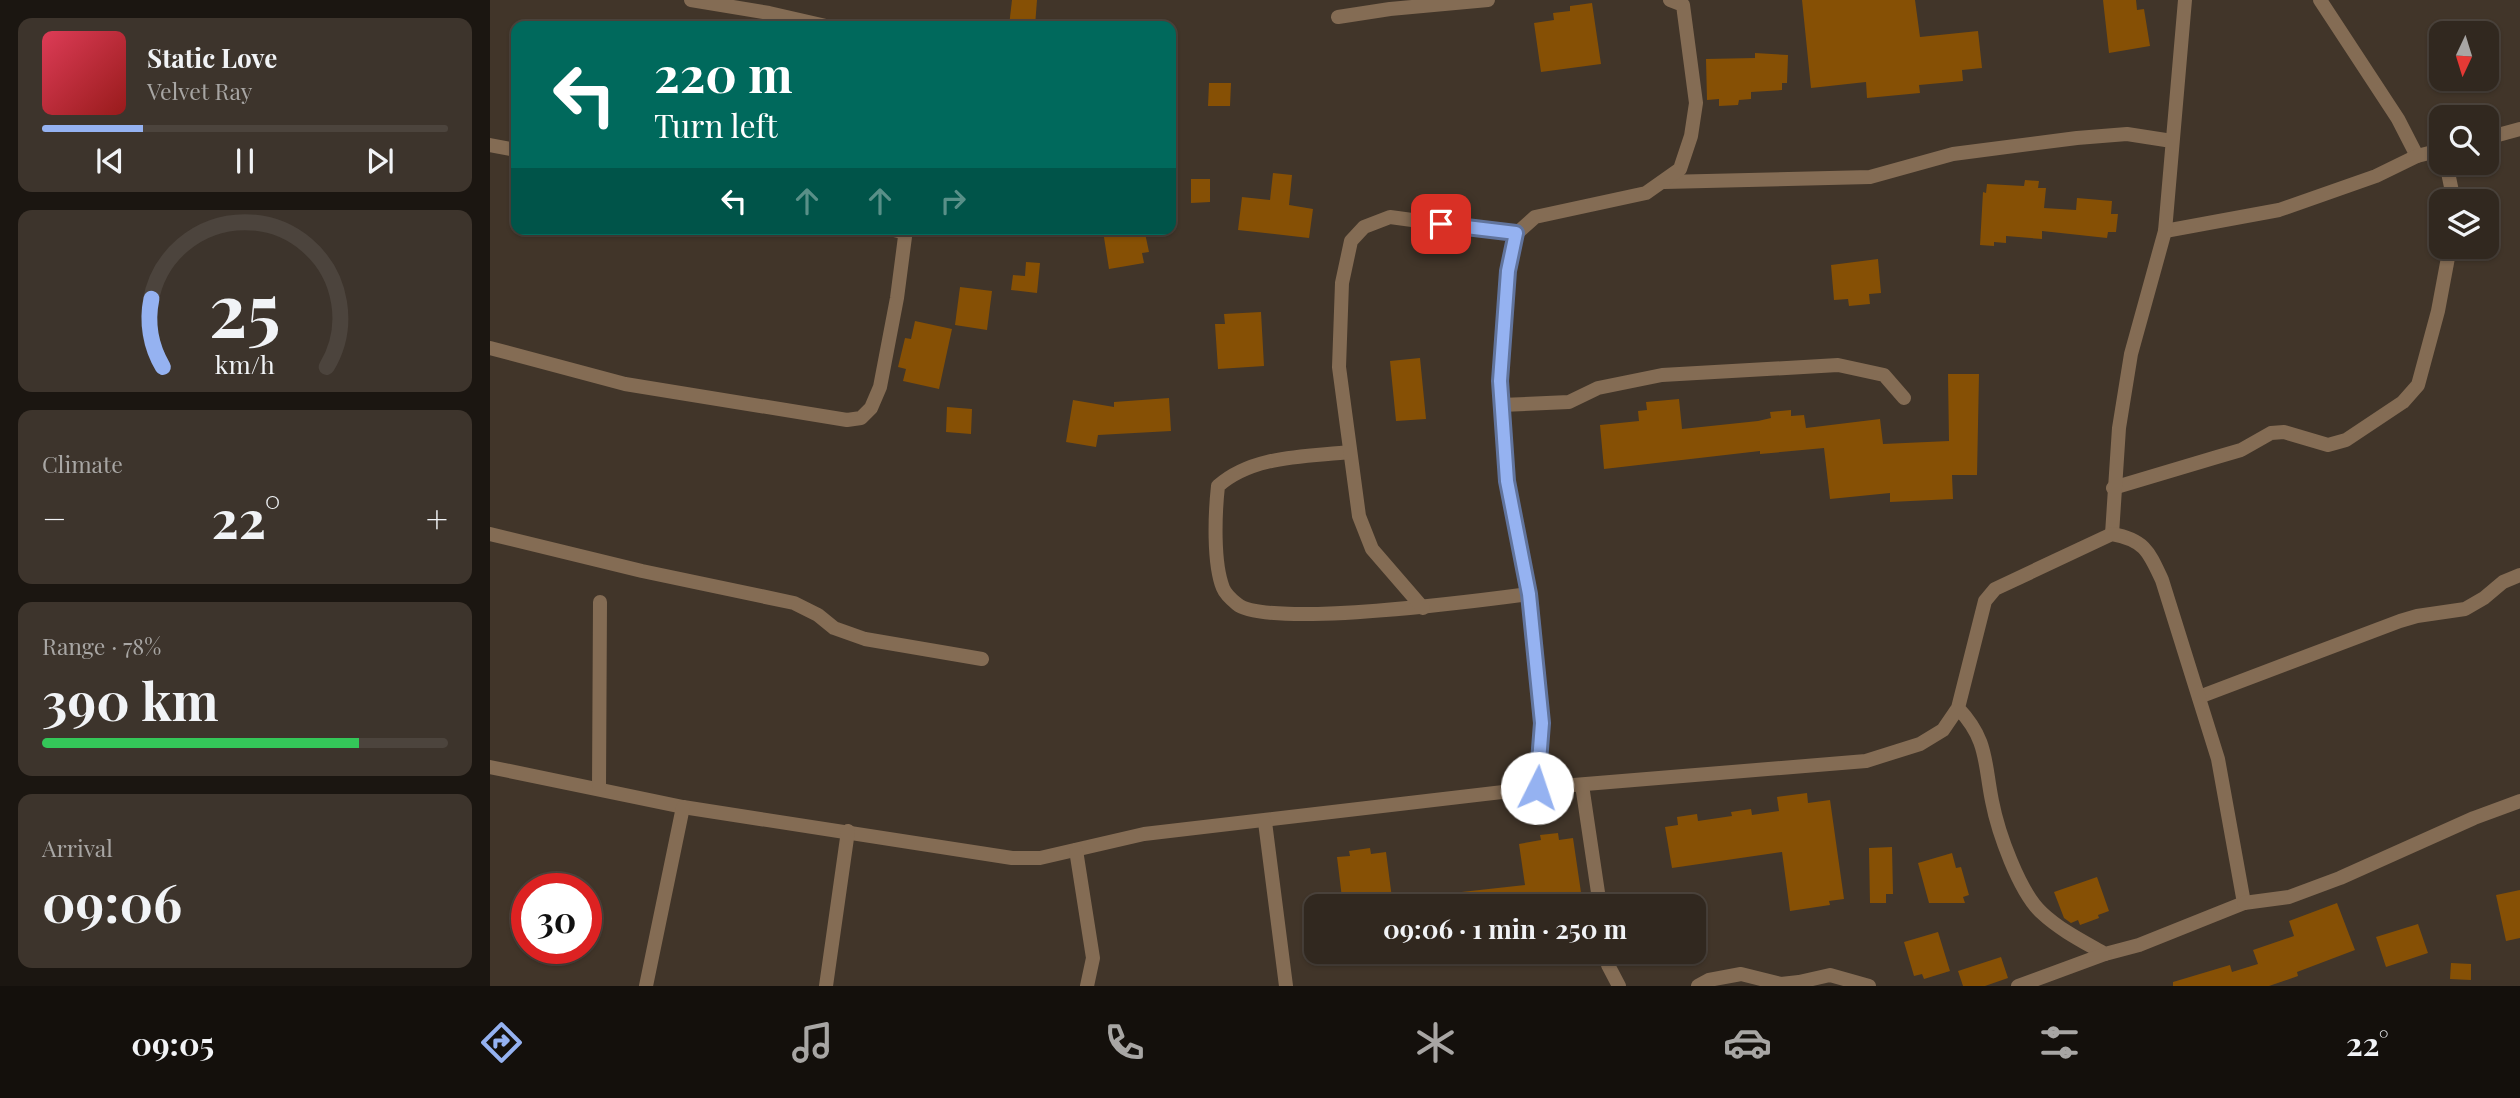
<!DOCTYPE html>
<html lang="en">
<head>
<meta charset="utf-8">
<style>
  :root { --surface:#31281f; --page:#3d342c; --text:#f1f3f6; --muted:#a8a6a4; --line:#4c443d; --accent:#95b2f1 }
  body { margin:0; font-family:"Playfair Display",serif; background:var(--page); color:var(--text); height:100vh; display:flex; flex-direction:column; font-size:26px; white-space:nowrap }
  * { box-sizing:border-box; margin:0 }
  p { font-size:23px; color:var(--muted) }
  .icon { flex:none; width:38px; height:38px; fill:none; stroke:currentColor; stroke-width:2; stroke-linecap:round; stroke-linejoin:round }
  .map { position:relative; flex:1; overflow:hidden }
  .panel { display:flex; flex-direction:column; gap:18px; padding:18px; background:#1b1611; width:490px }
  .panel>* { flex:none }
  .top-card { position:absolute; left:21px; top:21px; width:665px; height:214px; border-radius:14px; box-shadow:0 2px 5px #0004,0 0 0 2px var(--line); background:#00695c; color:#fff; overflow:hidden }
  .needle { width:46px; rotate:184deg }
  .tools { position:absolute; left:1939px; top:21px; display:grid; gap:14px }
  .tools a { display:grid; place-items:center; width:70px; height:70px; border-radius:14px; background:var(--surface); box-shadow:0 2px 5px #0004,0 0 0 2px var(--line); font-size:35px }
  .speed { position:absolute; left:21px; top:873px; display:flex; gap:14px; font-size:35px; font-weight:700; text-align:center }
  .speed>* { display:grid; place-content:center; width:91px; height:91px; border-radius:50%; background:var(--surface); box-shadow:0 2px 5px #0004,0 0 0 2px var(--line); line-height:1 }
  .speed .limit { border:10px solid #d22; background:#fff; color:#111 }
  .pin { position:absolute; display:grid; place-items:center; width:60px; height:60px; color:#fff; margin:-30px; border-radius:14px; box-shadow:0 4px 10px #0006 }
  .me { position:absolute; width:77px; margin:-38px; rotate:4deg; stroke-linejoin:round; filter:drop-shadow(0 0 5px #0008) }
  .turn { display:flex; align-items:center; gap:24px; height:147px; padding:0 28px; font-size:32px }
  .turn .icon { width:91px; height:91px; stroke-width:2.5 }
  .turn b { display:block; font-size:49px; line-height:60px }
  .lanes { display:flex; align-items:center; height:66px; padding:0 28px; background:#0003; justify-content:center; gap:35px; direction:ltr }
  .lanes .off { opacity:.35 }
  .big { font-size:52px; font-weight:700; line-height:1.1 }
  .panel .tile { flex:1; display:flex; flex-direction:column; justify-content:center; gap:10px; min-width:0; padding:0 24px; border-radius:14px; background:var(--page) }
  .panel .dial { align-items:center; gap:0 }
  .dial svg { height:182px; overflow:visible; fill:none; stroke:var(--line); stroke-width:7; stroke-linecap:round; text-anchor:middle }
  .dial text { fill:var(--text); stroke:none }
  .song { display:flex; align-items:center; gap:21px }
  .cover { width:84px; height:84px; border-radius:10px; background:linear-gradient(135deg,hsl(350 70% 55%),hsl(0 70% 35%)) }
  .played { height:7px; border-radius:4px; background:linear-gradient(90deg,var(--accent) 25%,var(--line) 25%) }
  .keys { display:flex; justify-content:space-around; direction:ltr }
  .heat { display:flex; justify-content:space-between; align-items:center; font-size:38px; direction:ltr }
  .charge { height:10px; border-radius:5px; background:linear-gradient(90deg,#34c759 78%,var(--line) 0) }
  .trip { position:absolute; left:814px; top:894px; width:402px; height:70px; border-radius:14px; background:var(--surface); box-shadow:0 2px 5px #0004,0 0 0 2px var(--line); font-weight:700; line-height:70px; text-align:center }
  .menu { display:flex; height:112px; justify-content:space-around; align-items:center; background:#14100c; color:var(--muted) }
  .menu .icon { width:49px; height:49px }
  .menu .selected { color:var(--accent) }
  .menu b { font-size:32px; color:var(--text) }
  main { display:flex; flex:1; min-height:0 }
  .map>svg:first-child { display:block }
  .building { fill:#865005 }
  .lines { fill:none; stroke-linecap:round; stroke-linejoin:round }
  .street { stroke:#846c54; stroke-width:14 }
  .route-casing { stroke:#61749d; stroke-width:18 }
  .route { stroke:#95b2f1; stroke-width:12 }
</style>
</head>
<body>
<main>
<section class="panel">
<div class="tile">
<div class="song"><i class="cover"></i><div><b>Static Love</b><p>Velvet Ray</p></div></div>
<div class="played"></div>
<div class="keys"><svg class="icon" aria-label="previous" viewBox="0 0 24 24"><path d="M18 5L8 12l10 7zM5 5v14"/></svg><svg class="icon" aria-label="pause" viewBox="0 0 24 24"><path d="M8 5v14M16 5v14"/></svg><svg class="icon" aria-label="next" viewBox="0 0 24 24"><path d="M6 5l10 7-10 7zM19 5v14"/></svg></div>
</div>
<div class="tile dial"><svg viewBox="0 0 100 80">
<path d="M14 69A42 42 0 1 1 86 69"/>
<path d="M14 69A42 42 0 0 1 9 39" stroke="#95b2f1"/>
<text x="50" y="56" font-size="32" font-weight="700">25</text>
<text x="50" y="72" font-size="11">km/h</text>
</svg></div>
<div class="tile"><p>Climate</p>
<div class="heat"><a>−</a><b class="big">22°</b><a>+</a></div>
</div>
<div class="tile"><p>Range · 78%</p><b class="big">390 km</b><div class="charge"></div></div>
<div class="tile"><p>Arrival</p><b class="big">09:06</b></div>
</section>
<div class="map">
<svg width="2030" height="986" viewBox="0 0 2030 986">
  <rect width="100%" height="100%" fill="#413529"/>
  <g class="building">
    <path d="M522,0H547L545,26H519Z"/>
    <path d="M1312,0H1425L1430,37L1488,31L1492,68L1472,70L1473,81L1429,85L1430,93L1377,98L1376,82L1321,88Z"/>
    <path d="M1613,0H1646L1647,10L1654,9L1660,46L1619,53Z"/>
    <path d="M1102,3L1111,64L1051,72L1044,23L1064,20L1063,13L1080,11V6Z"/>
    <path d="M1265,53L1298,55L1297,83H1292V90L1261,92V99L1249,100L1248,105L1229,106V99L1217,100L1216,59L1265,58Z"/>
    <path d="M719,83H741L740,106H718Z"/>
    <path d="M783,173L802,175L799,205L823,209L819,238L748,230L752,197L780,200Z"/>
    <path d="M701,179H720V202L701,203Z"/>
    <path d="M1535,180L1549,181L1548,188H1556L1554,208L1586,210L1587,198L1622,201L1621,214H1628L1626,232H1618L1617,238L1552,231V239L1516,236V243L1504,242V246L1490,245L1493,192L1496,193L1497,184L1534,186Z"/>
    <path d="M624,229H649L650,234L655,233L659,252L652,253L654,263L619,269L613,231Z"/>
    <path d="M1388,259L1391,293L1379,294L1380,304L1359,306L1358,299L1344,300L1341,265Z"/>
    <path d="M536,262L550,263L547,293L521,290L523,275L535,276Z"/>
    <path d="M470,287L502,291L497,330L465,325Z"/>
    <path d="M771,312L774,366L728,369L725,324H735L734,314Z"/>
    <path d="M425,321L462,329L449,389L413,381L416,369L408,367L415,338L421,339Z"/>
    <path d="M930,358L936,419L906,421L900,361Z"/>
    <path d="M1458,374H1489L1487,475H1462L1463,499L1400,502V493L1340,499L1334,448L1270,454V451L1114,469L1110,425L1149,421L1148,411L1157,410L1156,402L1189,399L1192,429L1268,421L1281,418L1280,412L1301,410V416L1314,415L1316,428L1390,419L1393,444L1459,441Z"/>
    <path d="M679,398L681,431L608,435L606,447L576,442L583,400L624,407V402Z"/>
    <path d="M457,407L482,409L481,434L456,432Z"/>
    <path d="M1317,793L1318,803L1340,800L1354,899L1339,901L1340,905L1300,911L1292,852L1182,868L1175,827L1188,825L1187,817L1207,814L1208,821L1242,816L1241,812L1261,809L1262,815L1289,811L1287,797Z"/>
    <path d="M1068,833L1069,840L1083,838L1093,906H926V897L1035,885L1029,844L1051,840L1050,835Z"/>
    <path d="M1402,847L1403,894H1396V903H1380L1379,848Z"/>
    <path d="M880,848L881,854L896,852L903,906H853L847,857L860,856L859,851Z"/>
    <path d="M1462,853L1466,868L1471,867L1479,895L1473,897L1475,903H1439L1428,863Z"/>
    <path d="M1607,877L1619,911L1608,915L1609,918L1590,925L1588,920L1581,923L1574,918L1564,892Z"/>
    <path d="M2030,890V938L2016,941L2006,895Z"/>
    <path d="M1847,903L1865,950L1807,972L1808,976L1779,986H1683V982L1740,965L1742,972L1768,964L1763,950L1804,936L1799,921Z"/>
    <path d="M1928,924L1938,953L1896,967L1886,937Z"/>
    <path d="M1448,932L1460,971L1434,979L1432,974L1424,976L1414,942Z"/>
    <path d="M1511,957L1518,978L1495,986H1473L1468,971Z"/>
    <path d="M1961,963L1981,964V980L1960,979Z"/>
  </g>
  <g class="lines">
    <g class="street">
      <path d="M201,0L279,13L336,26"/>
      <path d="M1830,0L1908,119L1927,156"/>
      <path d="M848,17L900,9L998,0"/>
      <path d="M1997,138L2030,129"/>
      <path d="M0,145L26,150"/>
      <path d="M1956,163L1964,201"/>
      <path d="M1174,182L1380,177L1463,154L1587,138L1637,134L1682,141"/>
      <path d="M400,229L416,233"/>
      <path d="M1675,231L1789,210L1886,176L1927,156L1951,150"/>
      <path d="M0,348L135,384L357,420L371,418L381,408L390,387L407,298L416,229"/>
      <path d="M1011,405L1079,402L1108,388L1172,375L1348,365L1394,375L1414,398"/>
      <path d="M860,452C815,457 763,455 728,486C725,513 723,563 733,588C735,593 742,600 747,604C775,629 994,600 1039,594"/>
      <path d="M1623,488L1727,457L1751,450L1781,433L1794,432L1838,445L1856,440L1913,402L1928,385L1948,311L1960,247"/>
      <path d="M0,534L152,571L304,603L328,615L344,628L375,639L492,659"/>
      <path d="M1622,534L1629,428L1641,354L1675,231L1695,0"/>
      <path d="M933,608L882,549L869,516L849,367L852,283L861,241L874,227L900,217L1026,234"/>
      <path d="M1709,697L1910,621L1927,616L1975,609L1994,598L2013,582L2030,575"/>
      <path d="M0,767L193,807L522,858H550L654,834L1047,788L1376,761L1430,744L1453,730L1468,708L1495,601L1505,589L1622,534C1655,540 1659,552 1672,580L1728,759L1754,903L1649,945L1615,954C1594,942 1570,930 1552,913C1529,892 1508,832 1502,801C1494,761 1498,740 1468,708"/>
      <path d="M1092,785L1110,906"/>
      <path d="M1047,788L1052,723L1039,594L1017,481L1010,381L1018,271L1026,234L1045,217L1156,193L1190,169L1201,136L1206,103L1193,5L1180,0"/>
      <path d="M109,789L110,602"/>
      <path d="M775,822L796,986"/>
      <path d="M586,850L603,958L597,986"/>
      <path d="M1754,903L1799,897L1850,878L1984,818L2030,801"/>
      <path d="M1116,952L1118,965L1129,986"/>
      <path d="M156,986L193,807"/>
      <path d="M336,986L358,831"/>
      <path d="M1208,986L1219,980L1251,974L1291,984L1309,982L1340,975L1379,986"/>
      <path d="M1528,986L1615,954"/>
    </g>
  </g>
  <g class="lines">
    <defs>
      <path id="route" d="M951,224L1026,233L1018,271L1010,381L1017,481L1039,594L1052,723L1047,788"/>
    </defs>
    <use href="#route" class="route-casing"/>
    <use href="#route" class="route"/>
  </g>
</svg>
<div class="tools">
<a><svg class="needle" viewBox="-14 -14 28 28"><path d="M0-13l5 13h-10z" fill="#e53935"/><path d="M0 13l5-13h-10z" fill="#a8a6a4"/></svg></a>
<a><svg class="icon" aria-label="search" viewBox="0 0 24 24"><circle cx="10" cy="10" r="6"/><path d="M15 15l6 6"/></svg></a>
<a><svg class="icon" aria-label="layers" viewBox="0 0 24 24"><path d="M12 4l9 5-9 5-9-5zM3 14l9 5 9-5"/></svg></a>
</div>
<div class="speed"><div class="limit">30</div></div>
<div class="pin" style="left:951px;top:224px;background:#d93025"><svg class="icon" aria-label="arrive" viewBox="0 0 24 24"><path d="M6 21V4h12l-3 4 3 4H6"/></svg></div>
<svg class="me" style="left:1047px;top:788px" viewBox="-20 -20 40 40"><circle r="19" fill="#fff"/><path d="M0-13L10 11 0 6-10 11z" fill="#95b2f1"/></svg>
<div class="trip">09:06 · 1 min · 250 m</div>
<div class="top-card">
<div class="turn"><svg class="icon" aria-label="left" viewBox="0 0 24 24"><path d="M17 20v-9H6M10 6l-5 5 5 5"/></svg><div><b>220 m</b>Turn left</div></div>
<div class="lanes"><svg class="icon" aria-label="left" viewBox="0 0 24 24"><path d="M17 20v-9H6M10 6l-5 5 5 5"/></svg><svg class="icon off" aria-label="ahead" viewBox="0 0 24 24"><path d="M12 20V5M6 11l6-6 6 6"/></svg><svg class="icon off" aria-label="ahead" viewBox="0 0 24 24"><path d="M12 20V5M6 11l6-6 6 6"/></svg><svg class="icon off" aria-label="right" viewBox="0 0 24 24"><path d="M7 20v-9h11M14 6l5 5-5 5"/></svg></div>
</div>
</div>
</main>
<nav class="menu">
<b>09:05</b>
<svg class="icon selected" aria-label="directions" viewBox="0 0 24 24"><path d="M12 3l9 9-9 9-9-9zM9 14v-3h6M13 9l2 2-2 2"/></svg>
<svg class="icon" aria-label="music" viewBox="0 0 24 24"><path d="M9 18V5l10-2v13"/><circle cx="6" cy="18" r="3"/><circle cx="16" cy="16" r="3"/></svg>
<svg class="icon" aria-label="phone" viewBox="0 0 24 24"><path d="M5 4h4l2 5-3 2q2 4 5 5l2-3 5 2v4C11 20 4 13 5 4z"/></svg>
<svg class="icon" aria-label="climate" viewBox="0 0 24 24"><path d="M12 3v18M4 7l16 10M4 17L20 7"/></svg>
<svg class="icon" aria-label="car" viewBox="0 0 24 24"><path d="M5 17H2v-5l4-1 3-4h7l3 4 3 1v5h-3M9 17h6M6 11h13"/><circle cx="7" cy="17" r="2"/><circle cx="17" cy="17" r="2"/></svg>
<svg class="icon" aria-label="filters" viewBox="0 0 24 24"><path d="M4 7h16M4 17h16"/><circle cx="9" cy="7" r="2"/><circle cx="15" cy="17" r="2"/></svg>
<b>22°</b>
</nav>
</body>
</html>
